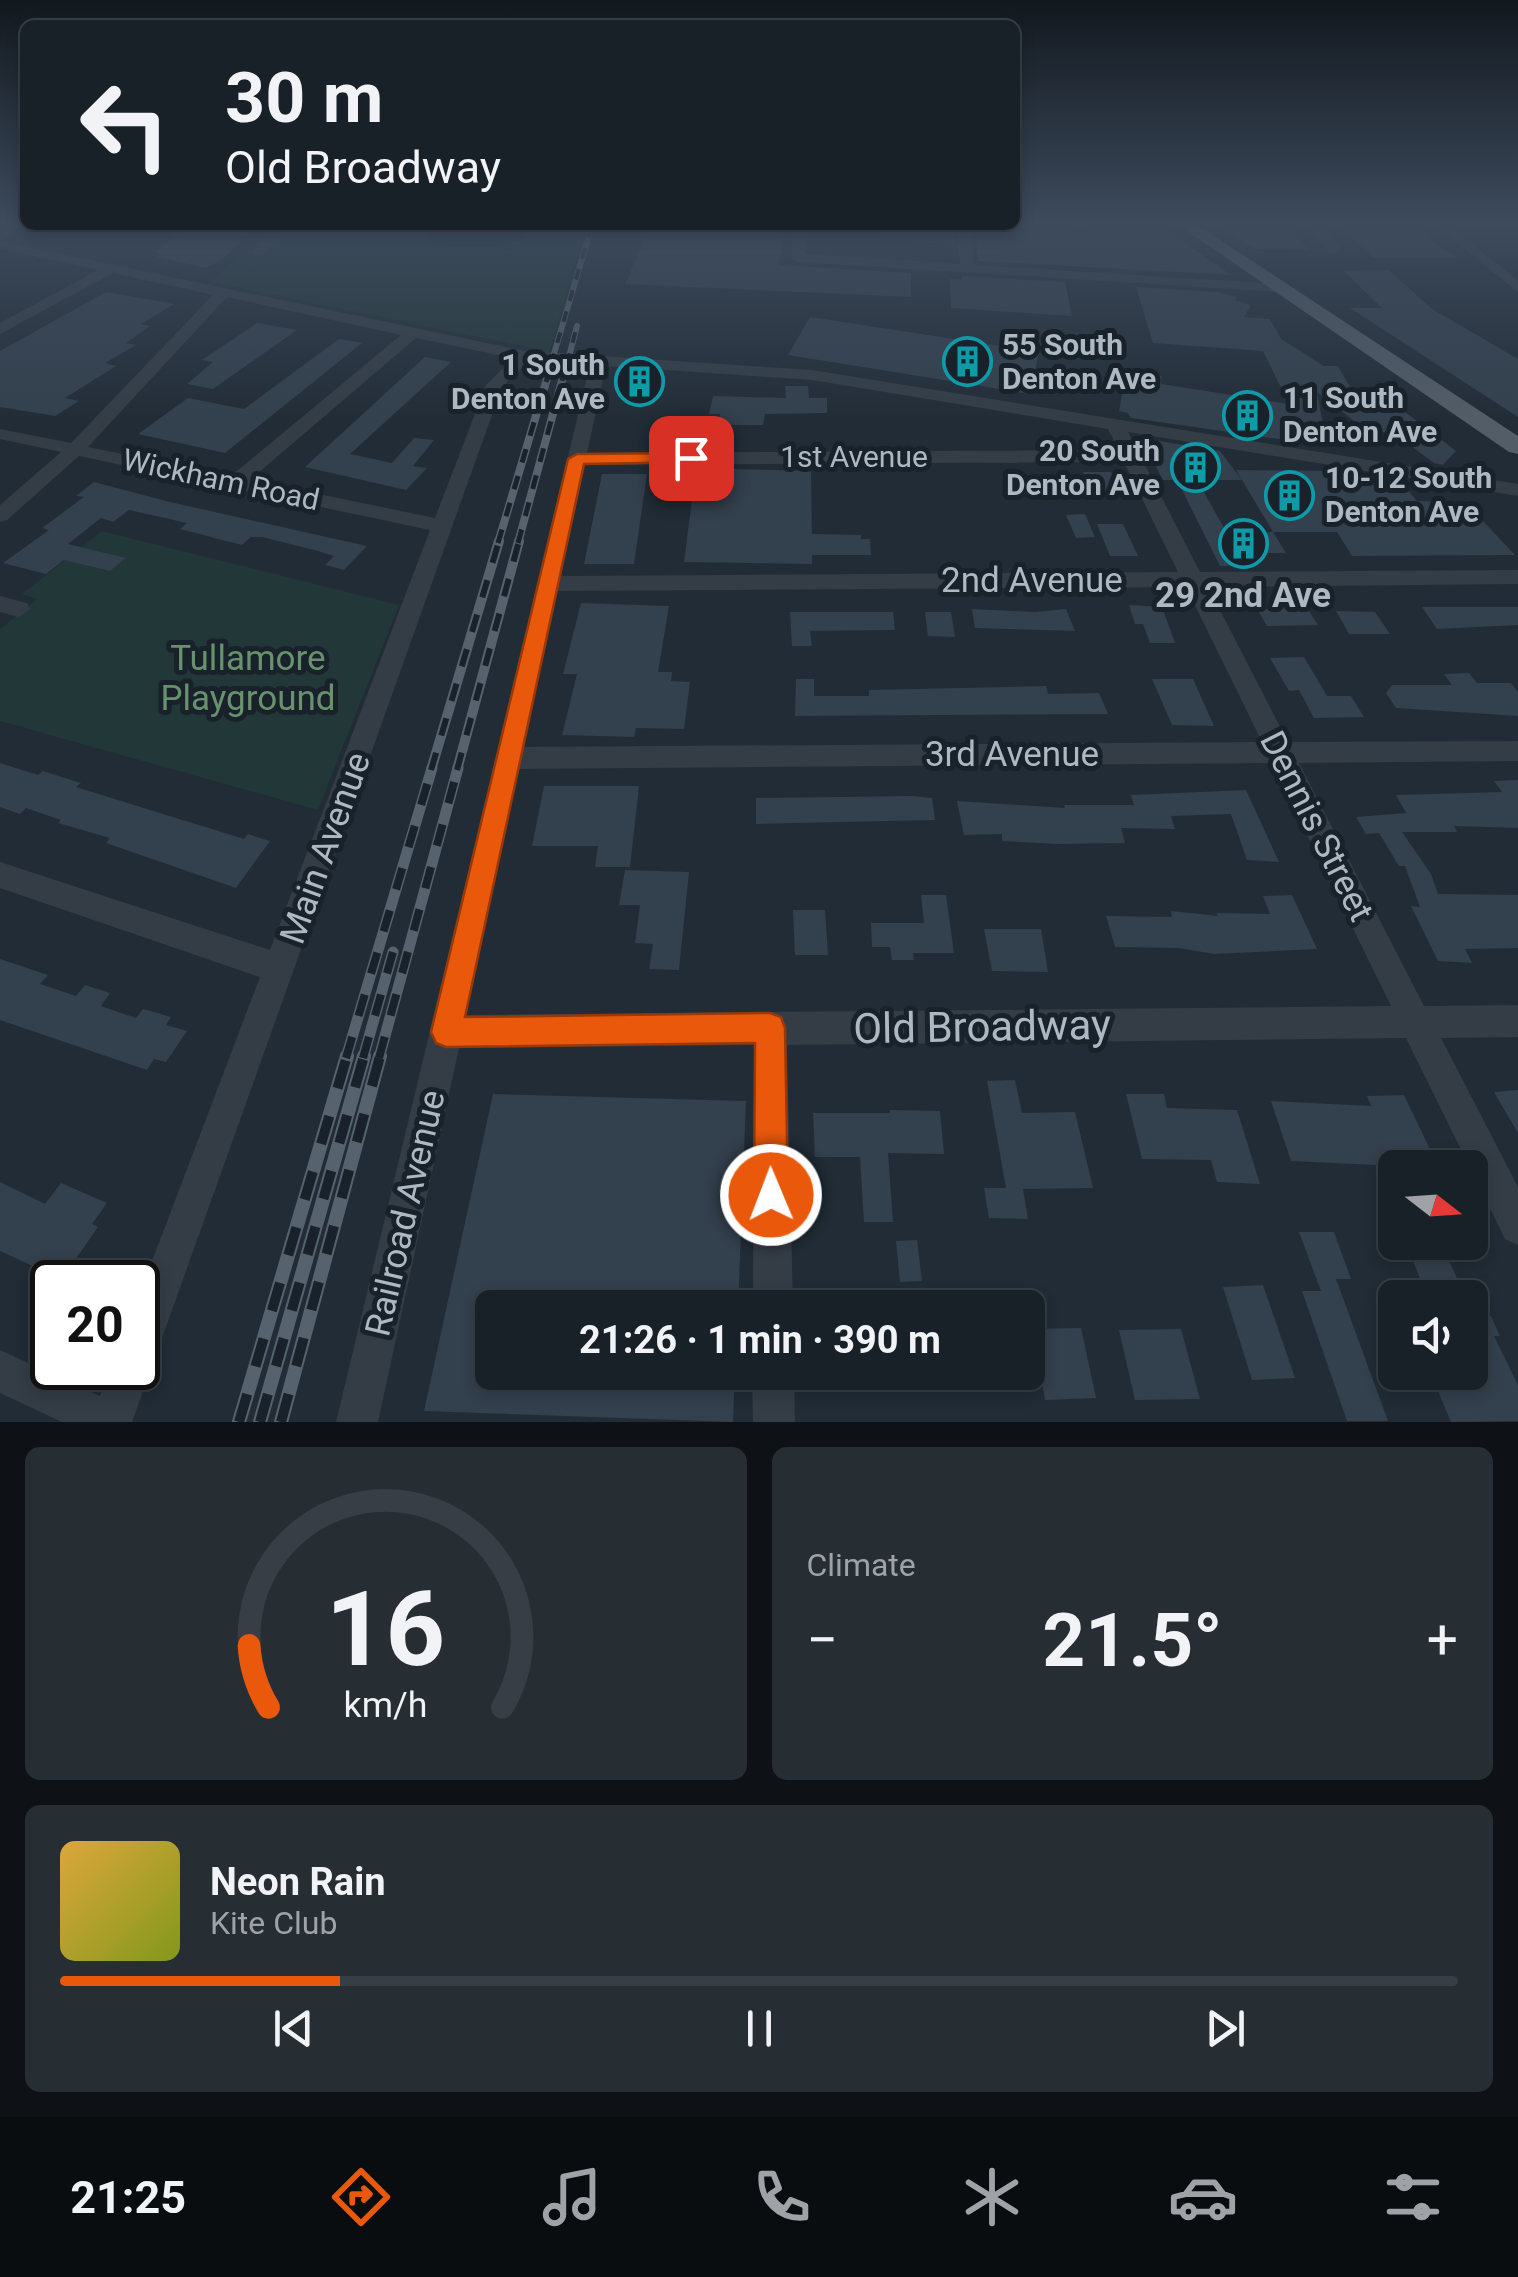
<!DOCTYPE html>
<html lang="en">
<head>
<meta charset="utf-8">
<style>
  :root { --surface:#192128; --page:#262e34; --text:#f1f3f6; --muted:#9fa3a8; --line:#373e45; --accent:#ea580c }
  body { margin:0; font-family:Roboto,sans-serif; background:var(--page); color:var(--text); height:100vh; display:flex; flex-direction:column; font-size:38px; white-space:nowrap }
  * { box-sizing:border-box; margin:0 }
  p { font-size:32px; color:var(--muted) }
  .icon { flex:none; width:55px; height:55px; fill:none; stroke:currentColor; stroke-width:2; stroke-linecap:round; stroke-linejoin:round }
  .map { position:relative; height:1422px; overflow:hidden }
  .side { display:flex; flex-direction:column; gap:25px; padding:25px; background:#0e1216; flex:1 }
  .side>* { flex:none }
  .guide { position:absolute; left:20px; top:20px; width:1000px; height:210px; border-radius:15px; box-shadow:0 5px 15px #0003,0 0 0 2px var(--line); background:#192128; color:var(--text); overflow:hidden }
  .needle { width:65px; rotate:107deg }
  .controls { position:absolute; left:1378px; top:1150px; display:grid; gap:20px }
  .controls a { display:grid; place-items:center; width:110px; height:110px; border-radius:15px; background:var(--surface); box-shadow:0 5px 15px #0003,0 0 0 2px var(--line); font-size:50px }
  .speed { position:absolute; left:30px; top:1260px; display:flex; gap:20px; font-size:50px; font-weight:700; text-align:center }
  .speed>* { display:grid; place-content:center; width:130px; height:130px; border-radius:50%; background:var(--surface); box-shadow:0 5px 15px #0003,0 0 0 2px var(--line); line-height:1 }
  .speed .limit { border:5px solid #111; border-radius:15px; background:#fff; color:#111 }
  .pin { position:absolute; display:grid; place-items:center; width:85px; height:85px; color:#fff; margin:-42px; border-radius:20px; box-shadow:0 5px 15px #0006 }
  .me { position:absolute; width:110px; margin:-55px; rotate:359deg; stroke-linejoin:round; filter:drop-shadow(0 0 8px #0008) }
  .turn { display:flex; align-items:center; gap:35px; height:210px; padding:0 40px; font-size:45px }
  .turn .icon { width:130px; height:130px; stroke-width:2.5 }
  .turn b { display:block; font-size:70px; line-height:85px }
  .big { font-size:75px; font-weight:700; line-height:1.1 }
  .side .card { flex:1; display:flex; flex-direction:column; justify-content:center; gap:15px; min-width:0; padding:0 35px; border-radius:15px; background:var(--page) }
  .side .dial { align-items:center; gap:0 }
  .dial svg { height:260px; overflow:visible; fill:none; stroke:var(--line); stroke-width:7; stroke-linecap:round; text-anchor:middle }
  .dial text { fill:var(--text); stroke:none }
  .song { display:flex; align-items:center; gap:30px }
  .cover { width:120px; height:120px; border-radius:15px; background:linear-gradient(135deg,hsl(40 70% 55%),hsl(70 70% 35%)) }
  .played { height:10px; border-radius:5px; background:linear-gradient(90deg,var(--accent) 20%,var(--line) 20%) }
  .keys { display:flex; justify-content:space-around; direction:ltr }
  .heat { display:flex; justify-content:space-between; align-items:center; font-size:55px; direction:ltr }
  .side .tiles { flex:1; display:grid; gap:25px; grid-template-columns:1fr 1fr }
  .card:last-child { grid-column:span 2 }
  .trip { position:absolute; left:475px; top:1290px; width:570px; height:100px; border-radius:15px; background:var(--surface); box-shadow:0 5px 15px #0003,0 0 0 2px var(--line); font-weight:700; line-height:100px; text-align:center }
  .tabs { display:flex; height:160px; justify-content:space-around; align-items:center; background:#0a0d10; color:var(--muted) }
  .tabs .icon { width:70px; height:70px }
  .tabs .active { color:var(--accent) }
  .tabs b { font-size:45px; color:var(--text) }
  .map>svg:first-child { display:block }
  .green { fill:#223737 }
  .water { fill:#152432 }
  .building { fill:#33404d }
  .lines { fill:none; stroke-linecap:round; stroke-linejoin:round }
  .minor { fill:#343d46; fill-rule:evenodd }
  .major { fill:#525d67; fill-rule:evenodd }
  .rail-far4-casing { stroke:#56626d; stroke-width:6 }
  .rail-far3-casing { stroke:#56626d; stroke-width:8 }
  .rail-far2-casing { stroke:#56626d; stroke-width:10 }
  .rail-far1-casing { stroke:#56626d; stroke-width:11 }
  .rail-casing { stroke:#56626d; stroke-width:14 }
  .rail-far4 { stroke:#19222b; stroke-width:4; stroke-dasharray:11; stroke-linecap:butt }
  .rail-far3 { stroke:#19222b; stroke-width:5; stroke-dasharray:14; stroke-linecap:butt }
  .rail-far2 { stroke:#19222b; stroke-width:6; stroke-dasharray:18; stroke-linecap:butt }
  .rail-far1 { stroke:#19222b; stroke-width:8; stroke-dasharray:22; stroke-linecap:butt }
  .rail { stroke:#19222b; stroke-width:10; stroke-dasharray:29; stroke-linecap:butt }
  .route { fill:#ea580c; stroke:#983908; stroke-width:2.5 }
  .labels { text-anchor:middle; stroke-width:10; stroke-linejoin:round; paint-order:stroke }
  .far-poi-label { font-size:30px; font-weight:bold; fill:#aeb8c3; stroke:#19222b; text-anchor:start }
  .far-street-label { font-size:30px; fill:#aeb8c3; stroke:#19222b }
  .street-label { font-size:35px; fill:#aeb8c3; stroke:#19222b }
  .poi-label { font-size:35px; font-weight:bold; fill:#aeb8c3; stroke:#19222b }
  .park-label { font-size:35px; fill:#67926d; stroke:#19222b }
  .near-street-label { font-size:42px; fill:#aeb8c3; stroke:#19222b }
</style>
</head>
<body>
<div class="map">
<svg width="1518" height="1422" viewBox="0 0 1518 1422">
  <rect width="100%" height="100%" fill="#212c36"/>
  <g class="green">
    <path d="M289,225H586L549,355L527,347L211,282L238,256L263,255Z"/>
    <path d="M102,531L399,605L318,810L0,721V629L37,599L22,594Z"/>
  </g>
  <path class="water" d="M438,225H528L522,240L482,248L425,243Z"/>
  <g class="building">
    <path d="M1214,222H1283L1309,250L1254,249Z"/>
    <path d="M1337,222H1406L1457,258H1373Z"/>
    <path d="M1156,223L1231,275L978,261L975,225L1070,228L1076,233Z"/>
    <path d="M628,225H786L778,265L911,273V297L625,284L645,239Z"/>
    <path d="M881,225H953L955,244L880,239Z"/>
    <path d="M182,229H251L224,258L206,268L157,257L161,253H155Z"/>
    <path d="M1389,270L1432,309L1518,359V417L1350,308H1382L1344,271Z"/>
    <path d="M962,276L1065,282L1072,316L951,308L950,279L962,280Z"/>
    <path d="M1136,287L1217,292L1237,297L1235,300L1251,305L1244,317L1270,319L1281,339L1324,366H1338L1364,411L1396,405L1456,451L1443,465L1434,463L1391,431L1378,433L1382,443L1317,392L1327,446L1131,418L1128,413L1119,411L1126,371L1162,376L1161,384L1289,404L1263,351L1153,343Z"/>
    <path d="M106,292L174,304L141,324L150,326L126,343L136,345L105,363L116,366L65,398L79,401L55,416L0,407V351Z"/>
    <path d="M810,317L1039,352L1030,394L788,355Z"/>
    <path d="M257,323L297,330L213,389L187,384L213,362L202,360Z"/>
    <path d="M339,339L362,343L225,453L138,434L188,398L244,409Z"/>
    <path d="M425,357L451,362L350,454L392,463L414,438L434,440L413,466L427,468L406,490L305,467Z"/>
    <path d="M785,386H808L809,398H827V413L765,414L763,425H719L720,414H709L713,396L786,398Z"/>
    <path d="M1141,438L1220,451L1242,480H1197L1227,533L1273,532L1286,553H1245L1253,565L1220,566L1177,480H1163Z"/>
    <path d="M696,468L811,471L812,534L861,535V539H870L871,555H812V564L684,562Z"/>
    <path d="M1236,470L1332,471L1333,474L1405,487L1417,501L1465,502L1515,555L1352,556L1337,532H1273Z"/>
    <path d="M1083,472H1111L1121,491L1092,492Z"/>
    <path d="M602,474H647L634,564H584Z"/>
    <path d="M94,482L170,502L367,546L344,570L325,565L334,556L318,551L262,537H251L242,545L180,529L187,523L129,510L113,522L101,518L68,544L126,558L110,571L64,560L46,574L3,563L49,530L42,528L84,497L76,496Z"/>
    <path d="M1085,514L1095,537L1076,538L1066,515Z"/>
    <path d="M1097,524H1123L1138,556H1110Z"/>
    <path d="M581,603L669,606L658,672H672L671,681L690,682L684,729L636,728L634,737L562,735L577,674H563Z"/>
    <path d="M1129,605L1162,607L1175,643H1150L1143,624H1135Z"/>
    <path d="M1422,607H1518V625L1437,629Z"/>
    <path d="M1307,608L1318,625L1267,626L1257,609Z"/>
    <path d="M972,609L1035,612L1066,609L1075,631L975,628Z"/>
    <path d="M1336,611L1375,612L1390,634H1349Z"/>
    <path d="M790,612H893L895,630L810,631L812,646H792Z"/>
    <path d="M925,612H951L955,637L928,636Z"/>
    <path d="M1304,657L1327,696H1351L1364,717L1314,718L1299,690L1289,691L1270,658Z"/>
    <path d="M1469,673L1477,683H1511L1518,692V716L1396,708L1386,693L1392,685H1452L1444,674Z"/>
    <path d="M796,679H814V696H869V690L1046,686L1048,694L1099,693L1108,714L795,716Z"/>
    <path d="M1152,679H1193L1214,726L1172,725Z"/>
    <path d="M0,763L38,775L43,771L81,783L76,787L244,839L248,834L270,841L236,888L106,843L110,838L58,823L61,820L26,808L20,814L0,807Z"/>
    <path d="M1518,780V828L1454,826L1457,832H1402L1431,874L1438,894L1518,895V948L1465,949L1472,963L1438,961L1411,906L1420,907L1405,866H1399L1379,833L1366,834L1356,817L1406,813L1396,795L1502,792L1494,781Z"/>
    <path d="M544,786H639L630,867H595L598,846H532Z"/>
    <path d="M1246,790L1279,862L1247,860L1231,814L1171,816L1175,829L1121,828L1125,843L1057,844L1002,841V834L964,835L957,801L1065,808L1064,805H1134L1131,795Z"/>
    <path d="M912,796L932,798L935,820L756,824V798Z"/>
    <path d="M625,870L689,872L679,970L649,969L653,944L635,943L640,905H619Z"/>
    <path d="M921,895H946L954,953H913L914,960H892L890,947H872L871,923H924Z"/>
    <path d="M1292,895L1317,949L1214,954L1179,948L1115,947L1106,916L1172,917L1171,911L1218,916L1217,913L1270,914L1263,896Z"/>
    <path d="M793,910H825L828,955H795Z"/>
    <path d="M984,929H1041L1048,972L992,971Z"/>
    <path d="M0,959L48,975L40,984L76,996L85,985L110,993L101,1006L136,1018L143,1009L171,1017L166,1025L187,1031L166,1062L154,1059L147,1070L0,1020Z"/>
    <path d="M1015,1080L1022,1113L1075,1112L1093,1188L1023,1189L1028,1219L989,1218L984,1188H1006L987,1081Z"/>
    <path d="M1518,1090V1133L1494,1092Z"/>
    <path d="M493,1094L746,1101L738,1308H492V1372H735L733,1422L424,1411Z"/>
    <path d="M1126,1094H1164L1167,1108L1237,1110L1260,1184L1217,1182L1211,1160L1142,1159Z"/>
    <path d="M1404,1095L1439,1168L1291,1161L1271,1101L1371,1106L1367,1096Z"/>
    <path d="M890,1110L940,1111L944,1154L888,1153L893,1222H864L860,1157H815L813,1113H890Z"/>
    <path d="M0,1182L45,1204L61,1183L107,1203L92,1224L98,1227L70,1267L55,1260L46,1272L0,1251Z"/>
    <path d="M1299,1232H1334L1351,1279H1336L1388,1421H1347L1302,1291H1321Z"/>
    <path d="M917,1240L922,1281L900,1282L896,1241Z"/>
    <path d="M1444,1250L1466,1298H1428L1409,1251Z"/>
    <path d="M1470,1283L1485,1316H1491L1500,1336H1494L1518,1385V1421L1451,1422L1433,1379L1470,1378Z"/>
    <path d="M1263,1285L1295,1378L1252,1380L1223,1287Z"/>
    <path d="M1081,1328L1096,1398L1045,1400L1033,1329Z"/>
    <path d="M1181,1329L1200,1399L1135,1400L1119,1330Z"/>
  </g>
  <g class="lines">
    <g class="minor">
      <path d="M15,222L28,225L0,240V230Z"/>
      <path d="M1305,222H1318L1340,247V253H1330Z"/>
      <path d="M1431,222H1445L1518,281V292Z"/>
      <path d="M274,225H288L263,255H253V249Z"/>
      <path d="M794,225H808L805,254L960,264L957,225H971L974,265L1281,284L1288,288L1281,292L798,262L791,258Z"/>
      <path d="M0,241L525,351L812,370L1518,484V496L1128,432L1200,572L1518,570V584L1208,587L1288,742L1518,741V761L1299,763L1424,1006L1518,1005V1037L1441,1038L1518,1187V1245L1505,1239L1406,1038L787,1045L793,1308H753L754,1045L459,1048L378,1422H336L590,365L529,361L502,387L132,1422H62L0,1393V1350L100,1396L111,1368H138V1298L260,977L0,888V862L270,950L430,530L79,456L7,520L0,522V505L61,452L0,439V429L71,443L213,295L113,273L0,334V323L98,270L0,249ZM227,297L401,335L231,476L88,447ZM416,338L513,358L486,385L435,518L250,480ZM606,366L812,380L1108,429L1119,450L587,453ZM1124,462L1178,572L561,576L585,465ZM1186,587L1262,742L524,747L557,591ZM1272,763L1391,1006L466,1015L519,769Z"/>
      <path d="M0,596L27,603L30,609L19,617L0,612Z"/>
      <path d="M752,1372H794L795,1422H753Z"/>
    </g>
    <path class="major" d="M1174,222H1193L1518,436V454L1509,452Z"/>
    <defs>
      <g id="rail-far4">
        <path d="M551,364L592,225"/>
        <path d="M567,364L577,326"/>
      </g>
      <g id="rail-far3">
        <path d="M498,543L552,362"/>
        <path d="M518,543L567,362"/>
      </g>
      <g id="rail-far2">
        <path d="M431,770L499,541"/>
        <path d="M457,770L519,541"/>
      </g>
      <g id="rail-far1">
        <path d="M346,1058L432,768"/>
        <path d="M363,1058L393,952"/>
        <path d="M379,1058L458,768"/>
      </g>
      <g id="rail">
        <path d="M239,1422L347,1056"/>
        <path d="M260,1422L364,1056"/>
        <path d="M281,1422L380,1056"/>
      </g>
    </defs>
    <use href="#rail-far4" class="rail-far4-casing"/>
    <use href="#rail-far3" class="rail-far3-casing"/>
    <use href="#rail-far2" class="rail-far2-casing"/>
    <use href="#rail-far1" class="rail-far1-casing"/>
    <use href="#rail" class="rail-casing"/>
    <use href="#rail-far4" class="rail-far4"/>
    <use href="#rail-far3" class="rail-far3"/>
    <use href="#rail-far2" class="rail-far2"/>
    <use href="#rail-far1" class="rail-far1"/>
    <use href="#rail" class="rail"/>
  </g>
  <linearGradient id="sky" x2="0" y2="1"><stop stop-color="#12181e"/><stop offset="0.53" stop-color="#3d4b5d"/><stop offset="1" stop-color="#3d4b5d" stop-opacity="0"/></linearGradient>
  <rect width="1518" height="421" fill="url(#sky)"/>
  <path class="route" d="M691,453L697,454V462L584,464L465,1017L770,1013L781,1017L785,1028L788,1195L783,1207L771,1212L759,1207L754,1195L755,1043L446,1047L436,1043L431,1032L568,459L577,454Z"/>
  <defs>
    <symbol id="building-ring" viewBox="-11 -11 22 22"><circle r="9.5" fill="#19222b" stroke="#0f9aa8" stroke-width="1.5"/><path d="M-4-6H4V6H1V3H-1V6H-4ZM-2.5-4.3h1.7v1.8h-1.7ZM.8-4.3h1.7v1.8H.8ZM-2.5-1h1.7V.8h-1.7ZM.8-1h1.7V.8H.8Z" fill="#0f9aa8"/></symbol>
  </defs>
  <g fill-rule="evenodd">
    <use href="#building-ring" x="940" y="334" width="55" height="55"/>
    <use href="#building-ring" x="612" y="354" width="55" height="55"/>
    <use href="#building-ring" x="1220" y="388" width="55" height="55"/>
    <use href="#building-ring" x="1168" y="440" width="55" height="55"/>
    <use href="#building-ring" x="1262" y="468" width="55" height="55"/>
    <use href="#building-ring" x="1216" y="516" width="55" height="55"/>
  </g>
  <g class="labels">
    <g class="far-poi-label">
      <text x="1002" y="355">55 South<tspan x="1002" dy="34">Denton Ave</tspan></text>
      <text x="605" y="375" text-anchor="end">1 South<tspan x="605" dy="34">Denton Ave</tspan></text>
      <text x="1283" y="408">11 South<tspan x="1283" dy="34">Denton Ave</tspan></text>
      <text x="1160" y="461" text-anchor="end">20 South<tspan x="1160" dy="34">Denton Ave</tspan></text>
      <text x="1325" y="488">10-12 South<tspan x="1325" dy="34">Denton Ave</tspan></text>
    </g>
    <g class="far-street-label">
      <text x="854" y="467">1st Avenue</text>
      <text transform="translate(221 480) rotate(12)" y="10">Wickham Road</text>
    </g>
    <g class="street-label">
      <text x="1032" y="592">2nd Avenue</text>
      <text x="1012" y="766">3rd Avenue</text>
      <text transform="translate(1317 826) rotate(63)" y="12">Dennis Street</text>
      <text transform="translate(325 848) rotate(-70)" y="12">Main Avenue</text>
      <text transform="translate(405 1213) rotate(-77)" y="12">Railroad Avenue</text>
    </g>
    <g class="poi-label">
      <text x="1243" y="607">29 2nd Ave</text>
    </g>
    <g class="park-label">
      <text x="248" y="670">Tullamore<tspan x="248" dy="40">Playground</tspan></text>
    </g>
    <g class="near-street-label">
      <text transform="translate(982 1026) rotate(-1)" y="15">Old Broadway</text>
    </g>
  </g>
</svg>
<div class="controls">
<a><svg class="needle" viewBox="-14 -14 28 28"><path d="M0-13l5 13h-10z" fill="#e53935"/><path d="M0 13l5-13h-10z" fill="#9fa3a8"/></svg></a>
<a><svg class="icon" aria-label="sound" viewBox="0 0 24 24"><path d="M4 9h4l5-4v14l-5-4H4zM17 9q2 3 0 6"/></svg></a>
</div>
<div class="speed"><div class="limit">20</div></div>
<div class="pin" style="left:691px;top:458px;background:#d93025"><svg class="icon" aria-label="arrive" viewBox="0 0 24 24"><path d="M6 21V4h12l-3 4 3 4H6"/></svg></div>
<svg class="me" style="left:771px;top:1195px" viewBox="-20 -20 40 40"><circle r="17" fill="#ea580c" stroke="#fff" stroke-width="3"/><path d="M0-11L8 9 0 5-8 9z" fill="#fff"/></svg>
<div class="trip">21:26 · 1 min · 390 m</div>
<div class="guide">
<div class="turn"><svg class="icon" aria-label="left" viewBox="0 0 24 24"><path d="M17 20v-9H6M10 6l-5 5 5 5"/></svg><div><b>30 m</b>Old Broadway</div></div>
</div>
</div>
<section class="side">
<div class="tiles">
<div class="card dial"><svg viewBox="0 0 100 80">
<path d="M14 69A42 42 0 1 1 86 69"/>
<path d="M14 69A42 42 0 0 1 8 50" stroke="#ea580c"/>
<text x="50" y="56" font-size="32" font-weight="700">16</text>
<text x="50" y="72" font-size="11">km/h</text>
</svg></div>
<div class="card"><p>Climate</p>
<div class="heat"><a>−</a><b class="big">21.5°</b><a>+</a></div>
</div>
<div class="card">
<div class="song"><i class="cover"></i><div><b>Neon Rain</b><p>Kite Club</p></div></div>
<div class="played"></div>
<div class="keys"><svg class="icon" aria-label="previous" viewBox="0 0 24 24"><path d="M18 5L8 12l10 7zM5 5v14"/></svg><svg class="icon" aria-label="pause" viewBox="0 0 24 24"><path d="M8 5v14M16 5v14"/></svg><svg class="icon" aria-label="next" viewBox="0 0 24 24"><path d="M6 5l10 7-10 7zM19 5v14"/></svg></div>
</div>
</div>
</section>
<nav class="tabs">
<b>21:25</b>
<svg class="icon active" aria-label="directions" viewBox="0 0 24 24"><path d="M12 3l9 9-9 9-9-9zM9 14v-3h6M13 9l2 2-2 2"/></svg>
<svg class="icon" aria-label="music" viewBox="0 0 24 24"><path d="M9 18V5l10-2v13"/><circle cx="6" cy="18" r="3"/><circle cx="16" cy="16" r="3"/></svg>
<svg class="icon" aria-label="phone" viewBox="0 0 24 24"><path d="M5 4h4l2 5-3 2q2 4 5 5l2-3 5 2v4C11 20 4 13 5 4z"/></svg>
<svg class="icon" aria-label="climate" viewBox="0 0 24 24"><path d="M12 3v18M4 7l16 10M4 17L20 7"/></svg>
<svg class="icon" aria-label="car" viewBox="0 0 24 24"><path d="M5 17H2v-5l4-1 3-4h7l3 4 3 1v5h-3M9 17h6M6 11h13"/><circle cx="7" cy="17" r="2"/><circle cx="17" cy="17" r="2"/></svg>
<svg class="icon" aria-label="filters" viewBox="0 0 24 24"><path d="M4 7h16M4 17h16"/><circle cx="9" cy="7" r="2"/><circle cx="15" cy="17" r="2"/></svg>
</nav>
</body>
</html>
